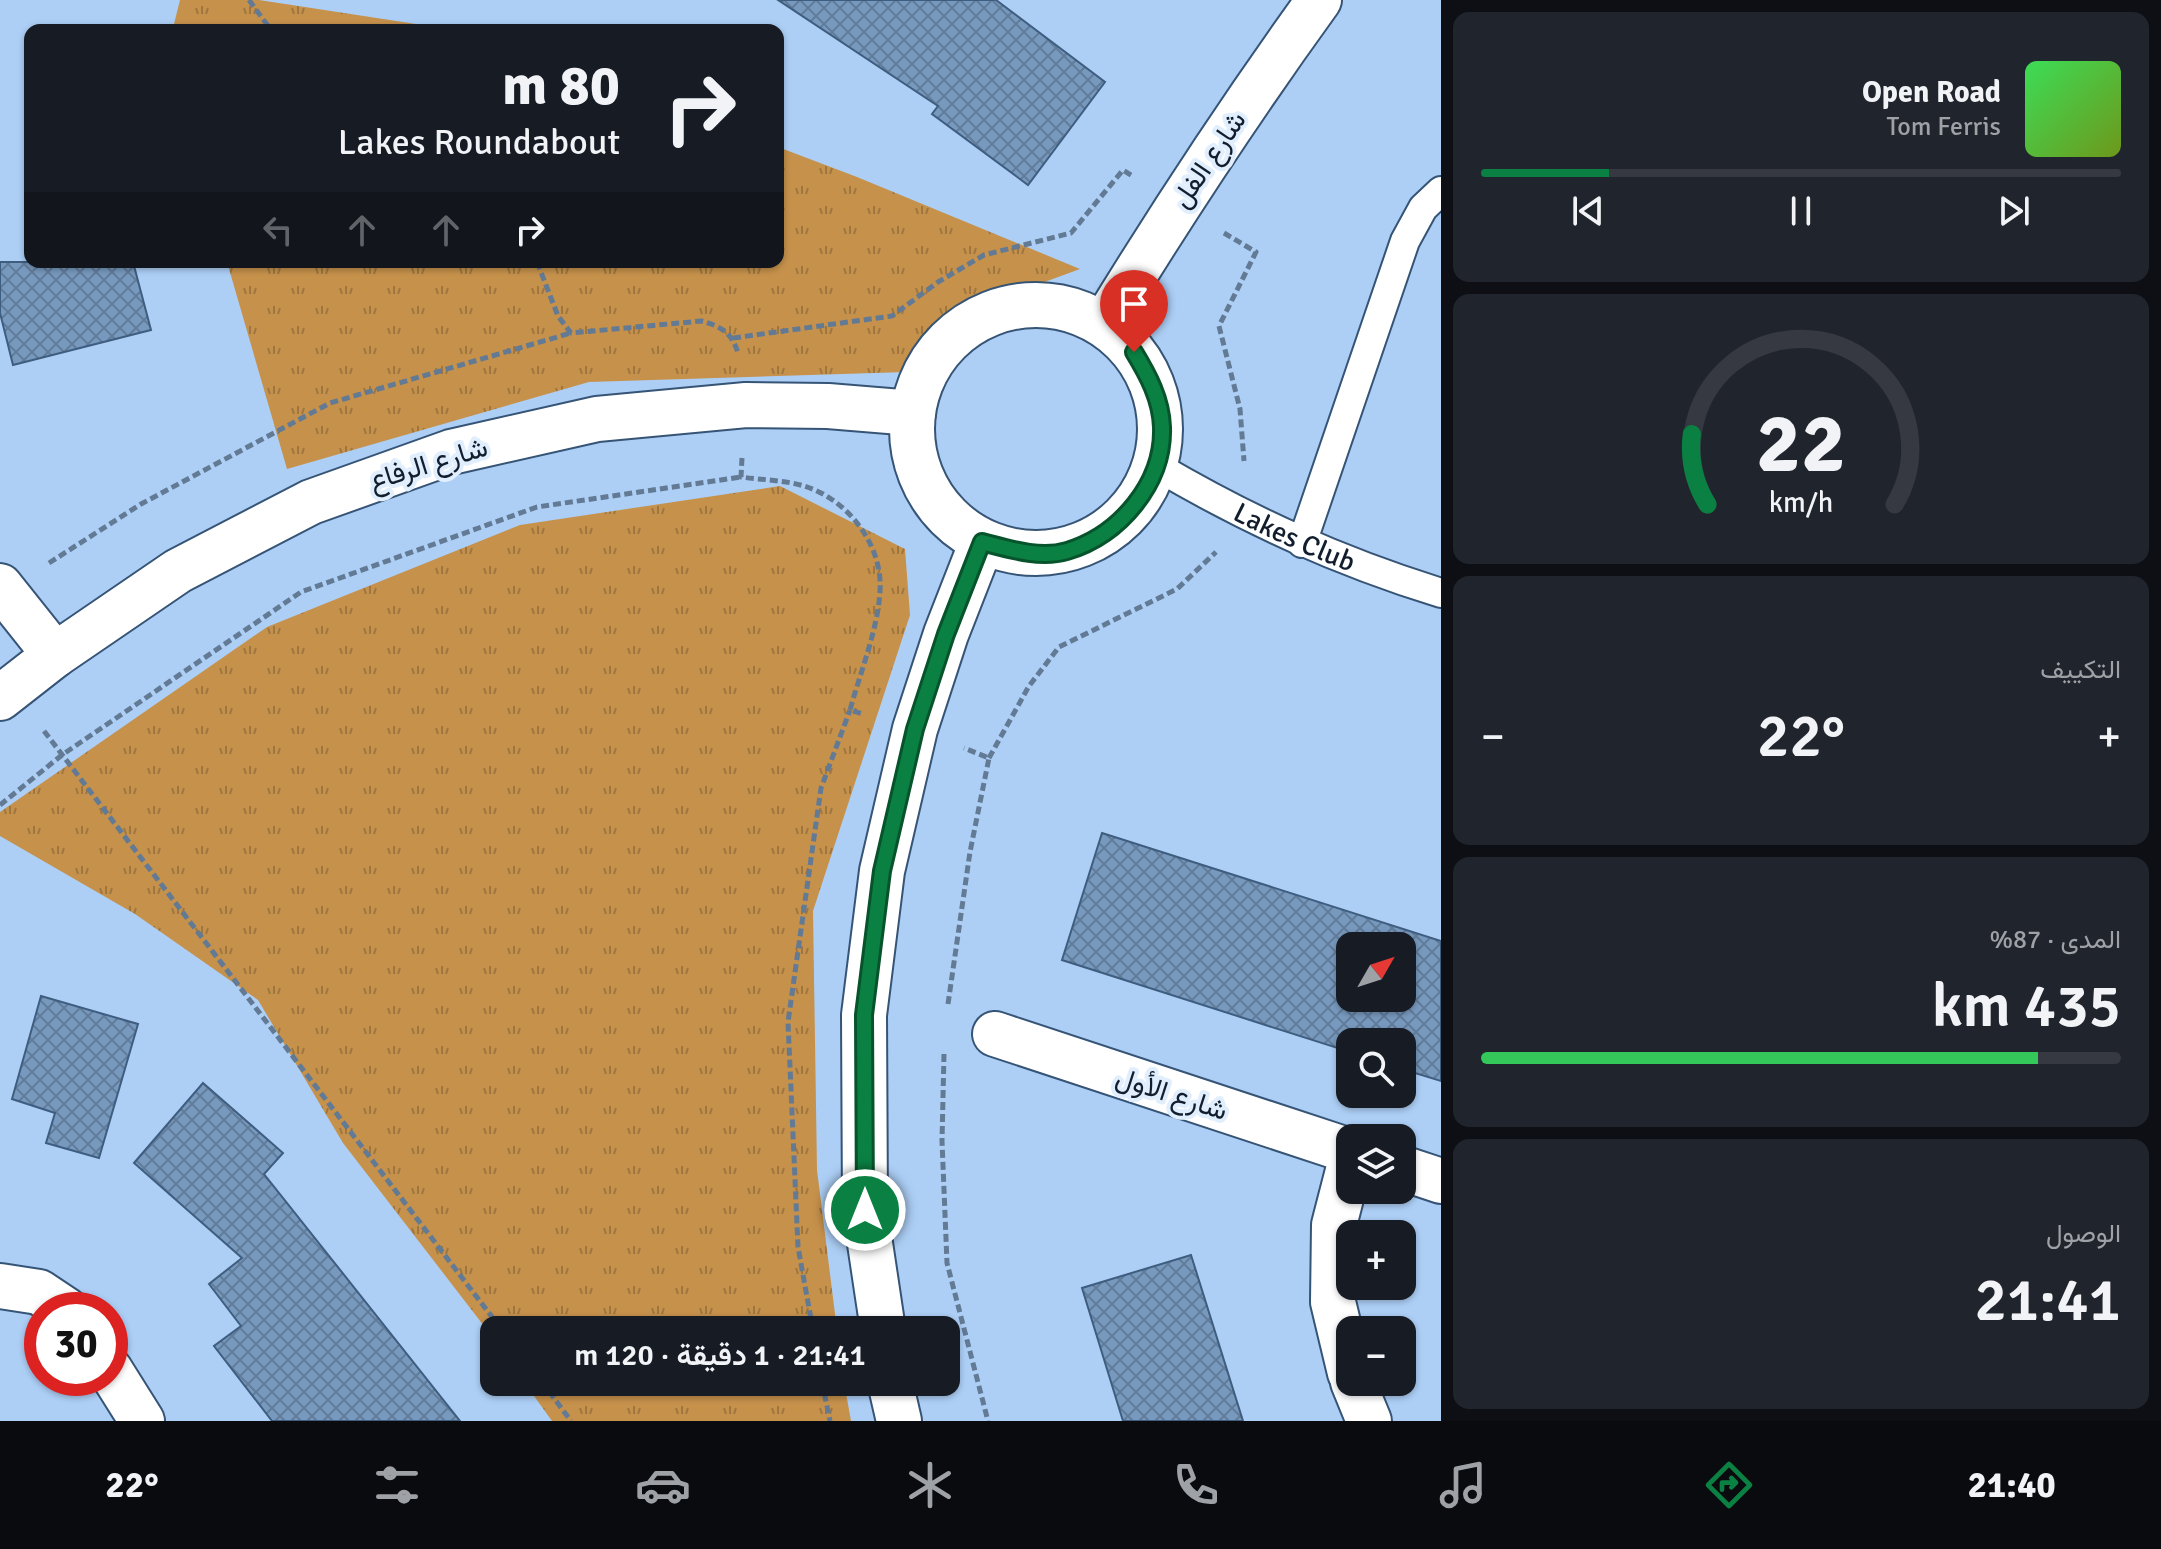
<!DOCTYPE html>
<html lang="ar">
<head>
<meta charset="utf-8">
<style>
  :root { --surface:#171b24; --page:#20242c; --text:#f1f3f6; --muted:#9ea1a6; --line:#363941; --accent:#0b8043 }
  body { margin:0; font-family:Signika,Vazirmatn,sans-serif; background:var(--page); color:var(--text); direction:rtl; height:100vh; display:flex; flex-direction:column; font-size:30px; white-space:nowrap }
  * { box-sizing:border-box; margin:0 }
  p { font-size:26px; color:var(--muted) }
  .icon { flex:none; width:44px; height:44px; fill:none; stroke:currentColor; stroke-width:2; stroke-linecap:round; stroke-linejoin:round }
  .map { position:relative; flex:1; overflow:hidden; direction:ltr }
  .drawer { display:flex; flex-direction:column; gap:12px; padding:12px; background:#0d0f14; width:720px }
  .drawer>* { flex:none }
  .hud { position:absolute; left:24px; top:24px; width:760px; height:244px; border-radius:16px; box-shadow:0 2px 6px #0004; direction:rtl; background:#171b24; color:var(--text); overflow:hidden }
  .needle { width:52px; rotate:51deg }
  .controls { position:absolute; left:1336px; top:932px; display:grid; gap:16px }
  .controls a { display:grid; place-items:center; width:80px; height:80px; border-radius:16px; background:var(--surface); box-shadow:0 2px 6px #0004; font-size:40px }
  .speed { position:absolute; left:24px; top:1292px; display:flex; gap:16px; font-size:40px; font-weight:700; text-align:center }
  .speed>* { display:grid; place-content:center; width:104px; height:104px; border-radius:50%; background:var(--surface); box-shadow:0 2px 6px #0004; line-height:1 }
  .speed .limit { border:12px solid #d22; background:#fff; color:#111 }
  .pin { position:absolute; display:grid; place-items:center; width:68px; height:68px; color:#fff; margin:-82px -34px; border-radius:50% 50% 50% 0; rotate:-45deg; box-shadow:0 0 8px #0007 }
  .pin .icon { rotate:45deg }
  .me { position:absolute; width:88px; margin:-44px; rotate:0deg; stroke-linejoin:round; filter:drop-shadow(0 0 6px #0008) }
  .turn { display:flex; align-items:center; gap:28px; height:168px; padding:0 32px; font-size:36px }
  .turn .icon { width:104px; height:104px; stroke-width:2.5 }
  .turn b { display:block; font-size:56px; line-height:68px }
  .lanes { display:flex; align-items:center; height:76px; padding:0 32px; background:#0003; justify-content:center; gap:40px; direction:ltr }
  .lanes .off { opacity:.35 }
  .big { font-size:60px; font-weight:600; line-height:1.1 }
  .drawer .card { flex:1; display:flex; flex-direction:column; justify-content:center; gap:12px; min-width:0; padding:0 28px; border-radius:16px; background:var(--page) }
  .drawer .dial { align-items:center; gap:0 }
  .dial svg { height:208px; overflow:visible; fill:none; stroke:var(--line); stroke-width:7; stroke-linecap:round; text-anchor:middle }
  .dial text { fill:var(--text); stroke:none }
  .song { display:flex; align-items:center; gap:24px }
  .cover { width:96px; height:96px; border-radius:12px; background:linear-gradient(135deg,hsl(130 70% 55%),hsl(80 70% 35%)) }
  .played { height:8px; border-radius:4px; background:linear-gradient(90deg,var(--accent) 20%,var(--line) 20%) }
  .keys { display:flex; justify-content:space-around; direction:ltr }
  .heat { display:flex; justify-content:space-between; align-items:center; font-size:44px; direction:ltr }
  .charge { height:12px; border-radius:6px; background:linear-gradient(90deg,#34c759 87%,var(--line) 0) }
  .trip { position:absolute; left:480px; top:1316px; width:480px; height:80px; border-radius:16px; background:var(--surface); box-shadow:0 2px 6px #0004; font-weight:600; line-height:80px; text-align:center; direction:rtl }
  .tabs { display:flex; height:128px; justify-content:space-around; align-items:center; background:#090b0e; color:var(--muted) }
  .tabs .icon { width:56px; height:56px }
  .tabs .active { color:var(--accent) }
  .tabs b { font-size:36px; color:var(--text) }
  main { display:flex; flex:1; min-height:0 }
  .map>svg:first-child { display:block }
  .grass { fill:url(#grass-tufts) }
  .building { fill:url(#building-cross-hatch); stroke:#3f5d7f; stroke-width:2; fill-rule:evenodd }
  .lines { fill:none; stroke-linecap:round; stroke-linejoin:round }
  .service-casing { stroke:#365475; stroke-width:32 }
  .minor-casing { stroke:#365475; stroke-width:48 }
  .path { stroke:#637a95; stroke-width:5; stroke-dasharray:8 4; stroke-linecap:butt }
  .service { stroke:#fff; stroke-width:28 }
  .minor { stroke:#fff; stroke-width:44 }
  .route-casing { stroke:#07532c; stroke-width:20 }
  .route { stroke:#0b8043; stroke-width:14 }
  .labels { text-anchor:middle; stroke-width:8; stroke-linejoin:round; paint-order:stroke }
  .street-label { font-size:28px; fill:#121e2d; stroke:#e0eefe }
</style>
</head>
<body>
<main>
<section class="drawer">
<div class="card">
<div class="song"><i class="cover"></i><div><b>Open Road</b><p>Tom Ferris</p></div></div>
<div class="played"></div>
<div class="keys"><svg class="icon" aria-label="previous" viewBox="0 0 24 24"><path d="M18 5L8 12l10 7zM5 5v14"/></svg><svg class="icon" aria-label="pause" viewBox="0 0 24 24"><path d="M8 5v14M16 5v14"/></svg><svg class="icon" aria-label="next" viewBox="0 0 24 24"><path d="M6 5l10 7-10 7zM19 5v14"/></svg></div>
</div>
<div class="card dial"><svg viewBox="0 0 100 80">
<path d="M14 69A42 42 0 1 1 86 69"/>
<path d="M14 69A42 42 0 0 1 8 42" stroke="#0b8043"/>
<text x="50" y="56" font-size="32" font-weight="700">22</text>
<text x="50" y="72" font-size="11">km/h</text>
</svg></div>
<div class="card"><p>التكييف</p>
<div class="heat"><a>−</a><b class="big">22°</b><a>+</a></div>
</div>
<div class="card"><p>المدى · 87%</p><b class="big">435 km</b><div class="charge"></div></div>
<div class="card"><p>الوصول</p><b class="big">21:41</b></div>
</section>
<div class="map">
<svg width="1441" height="1421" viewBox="0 0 1441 1421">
  <defs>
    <pattern id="grass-tufts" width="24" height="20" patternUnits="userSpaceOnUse" patternTransform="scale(2)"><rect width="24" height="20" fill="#c6914b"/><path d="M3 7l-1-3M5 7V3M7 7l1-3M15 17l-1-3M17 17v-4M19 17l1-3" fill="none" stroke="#9f763f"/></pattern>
    <pattern id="building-cross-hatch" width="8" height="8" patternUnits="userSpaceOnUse" patternTransform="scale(2)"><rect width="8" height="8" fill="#7899be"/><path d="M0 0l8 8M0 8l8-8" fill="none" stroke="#617c9b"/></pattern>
  </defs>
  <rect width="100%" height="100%" fill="#adcff6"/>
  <g class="grass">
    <path d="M180,0H259L416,24L434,30H175L174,24Z"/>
    <path d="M778,147L857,177L1080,269L958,314L906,372L589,382L287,469L227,262H778Z"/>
    <path d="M780,486L905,549L910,615L813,911L817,1170L837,1330H494V1339L343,1143L258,1000L135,914L0,836V812L267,627L520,525Z"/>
    <path d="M524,1382H844L851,1421H552Z"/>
  </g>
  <g class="building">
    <path d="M778,0H996L1105,82L1028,185L932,114L938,106Z"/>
    <path d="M0,262H133L151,330L13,365L0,313Z"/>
    <path d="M1102,833L1441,941V1081L1402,1069V1042H1350V1052L1062,960ZM1350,946H1402V998H1350Z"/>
    <path d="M41,996L138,1024L99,1158L46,1143L55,1113L12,1099Z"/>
    <path d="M203,1083L283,1153L264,1174L460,1421H272L214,1346L241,1326L209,1284L242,1258L134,1163Z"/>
    <path d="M1191,1255L1243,1421H1123L1082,1288Z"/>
  </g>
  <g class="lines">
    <defs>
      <g id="service">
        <path id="s1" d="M1156,466C1250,521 1338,561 1441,593"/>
        <path d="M1302,543L1405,241L1423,208L1441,191"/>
      </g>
      <g id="minor">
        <circle cx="1036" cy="429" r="124"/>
        <path d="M1104,324C1172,213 1243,105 1319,0"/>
        <path d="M0,586L55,655"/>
        <path d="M0,698L55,655L178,571L311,502L451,452L597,419L746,405L828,406L913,413"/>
        <path d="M995,1034L1350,1151"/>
        <path d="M1350,1163L1334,1225L1333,1302L1350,1373"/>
        <path d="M1402,1168L1441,1181"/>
        <path d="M0,1286L39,1292L66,1310"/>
        <path d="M883,1330L865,1210L864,1015L882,871L915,729L946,634L982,542"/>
        <path d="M110,1370L142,1421"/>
        <path d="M890,1382L899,1421"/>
        <path d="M1353,1382L1369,1421"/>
      </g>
    </defs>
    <use href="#service" class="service-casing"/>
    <use href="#minor" class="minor-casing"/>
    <g class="path">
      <path d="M249,0L271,30"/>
      <path d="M1224,233L1256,252L1219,326L1240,409L1244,461"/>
      <path d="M537,262L558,316L571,333L701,321C721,326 732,333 738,353"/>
      <path d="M733,338L892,316L938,282L984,255L1071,233L1123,170L1134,177"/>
      <path d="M742,458L741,477C762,480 787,480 807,487C849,501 883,546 880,591C878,629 860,673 850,710L863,714"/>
      <path d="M49,563L141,504L330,403L571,333"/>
      <path d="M44,731L502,1330"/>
      <path d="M989,758L1029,686L1059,647L1177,589L1216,552"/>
      <path d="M0,805L62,755L301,592L537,507L741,477"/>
      <path d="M948,1004L970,852L989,758L964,748"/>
      <path d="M944,1054L942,1141L947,1263L988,1421"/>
      <path d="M813,1330L798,1247L788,1022L821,788L850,710"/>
      <path d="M542,1382L571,1421"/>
      <path d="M822,1382L830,1421"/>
    </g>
    <use href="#service" class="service"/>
    <use href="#minor" class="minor"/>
  </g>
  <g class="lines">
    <defs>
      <path id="route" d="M865,1210L864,1015L882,871L915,729L946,634L982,542C1009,549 1040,559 1067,551C1120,535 1164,483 1162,427C1161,399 1148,375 1134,352"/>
    </defs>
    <use href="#route" class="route-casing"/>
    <use href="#route" class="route"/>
  </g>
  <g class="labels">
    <g class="street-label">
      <text transform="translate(1208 159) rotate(-56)" y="10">شارع الفل</text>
      <text transform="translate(428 463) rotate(-17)" y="10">شارع الرفاع</text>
      <text dy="10" stroke="none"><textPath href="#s1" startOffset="156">Lakes Club</textPath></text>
      <text transform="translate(1172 1093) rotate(18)" y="10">شارع الأول</text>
    </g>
  </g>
</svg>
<div class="controls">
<a><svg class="needle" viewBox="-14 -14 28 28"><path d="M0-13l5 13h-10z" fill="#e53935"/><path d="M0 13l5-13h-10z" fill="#9ea1a6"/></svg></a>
<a><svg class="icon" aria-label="search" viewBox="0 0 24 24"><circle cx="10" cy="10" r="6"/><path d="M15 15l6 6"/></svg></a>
<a><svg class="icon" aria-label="layers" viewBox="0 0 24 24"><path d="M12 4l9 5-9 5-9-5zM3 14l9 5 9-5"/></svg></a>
<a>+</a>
<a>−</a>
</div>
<div class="speed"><div class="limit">30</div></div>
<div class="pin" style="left:1134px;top:352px;background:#d93025"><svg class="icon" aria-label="arrive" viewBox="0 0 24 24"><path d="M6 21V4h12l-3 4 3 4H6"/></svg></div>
<svg class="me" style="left:865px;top:1210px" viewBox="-20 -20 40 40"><circle r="17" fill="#0b8043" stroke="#fff" stroke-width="3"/><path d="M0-11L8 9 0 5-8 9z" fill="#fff"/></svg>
<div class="trip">21:41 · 1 دقيقة · 120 m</div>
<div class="hud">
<div class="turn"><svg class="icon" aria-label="right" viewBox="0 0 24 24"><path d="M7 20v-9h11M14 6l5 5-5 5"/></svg><div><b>80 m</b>Lakes Roundabout</div></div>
<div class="lanes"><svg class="icon off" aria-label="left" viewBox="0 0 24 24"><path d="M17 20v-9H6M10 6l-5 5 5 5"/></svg><svg class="icon off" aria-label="ahead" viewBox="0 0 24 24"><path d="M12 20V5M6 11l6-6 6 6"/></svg><svg class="icon off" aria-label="ahead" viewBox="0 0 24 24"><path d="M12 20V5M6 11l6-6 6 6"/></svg><svg class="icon" aria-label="right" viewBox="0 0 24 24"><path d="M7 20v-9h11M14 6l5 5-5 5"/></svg></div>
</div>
</div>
</main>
<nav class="tabs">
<b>21:40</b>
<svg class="icon active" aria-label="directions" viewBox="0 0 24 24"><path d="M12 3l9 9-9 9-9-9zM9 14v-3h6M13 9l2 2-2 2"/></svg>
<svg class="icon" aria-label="music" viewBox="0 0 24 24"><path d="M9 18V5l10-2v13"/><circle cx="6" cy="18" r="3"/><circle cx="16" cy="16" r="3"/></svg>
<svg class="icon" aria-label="phone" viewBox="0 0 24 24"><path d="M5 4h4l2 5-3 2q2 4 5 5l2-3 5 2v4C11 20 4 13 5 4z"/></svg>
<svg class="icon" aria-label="climate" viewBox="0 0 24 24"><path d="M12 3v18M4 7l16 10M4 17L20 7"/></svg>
<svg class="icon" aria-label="car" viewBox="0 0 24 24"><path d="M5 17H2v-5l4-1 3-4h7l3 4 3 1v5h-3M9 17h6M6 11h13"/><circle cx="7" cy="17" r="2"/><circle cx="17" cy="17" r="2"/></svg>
<svg class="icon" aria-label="filters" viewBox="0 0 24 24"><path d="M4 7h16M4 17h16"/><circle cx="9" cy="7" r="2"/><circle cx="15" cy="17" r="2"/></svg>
<b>22°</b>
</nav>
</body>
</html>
